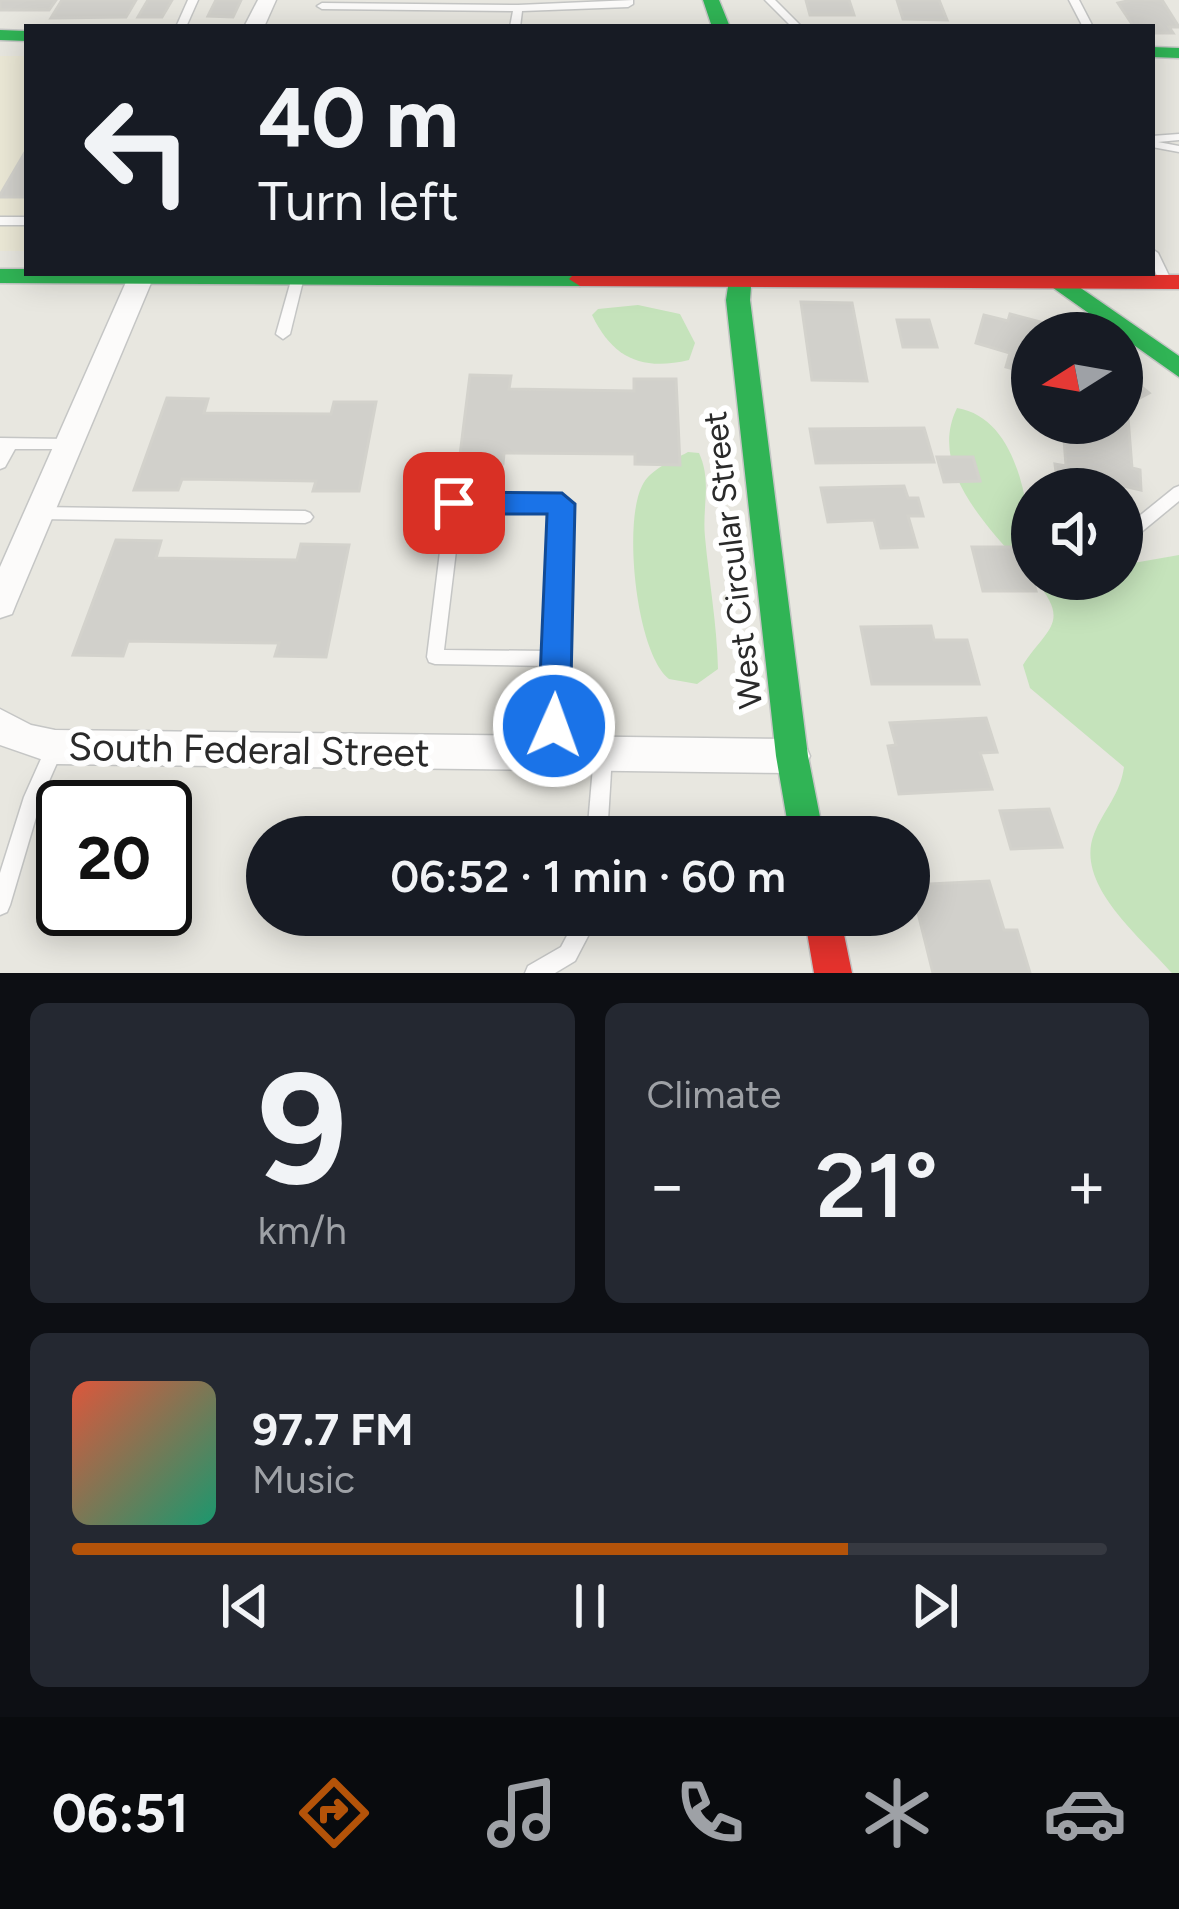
<!DOCTYPE html>
<html lang="en">
<head>
<meta charset="utf-8">
<style>
  :root { --surface:#171b24; --page:#242831; --text:#f1f3f6; --muted:#9ea1a6; --line:#363941; --accent:#b45309 }
  body { margin:0; font-family:Figtree,sans-serif; background:var(--page); color:var(--text); height:100vh; display:flex; flex-direction:column; font-size:45px; white-space:nowrap }
  * { box-sizing:border-box; margin:0 }
  p { font-size:39px; color:var(--muted) }
  .icon { flex:none; width:66px; height:66px; fill:none; stroke:currentColor; stroke-width:2; stroke-linecap:round; stroke-linejoin:round }
  .map { position:relative; height:973px; overflow:hidden }
  .panel { display:flex; flex-direction:column; gap:30px; padding:30px; background:#0d0f14; flex:1 }
  .panel>* { flex:none }
  .banner { position:absolute; left:24px; top:24px; width:1131px; height:252px; border-radius:0px; box-shadow:0 6px 30px #0003; background:#171b24; color:var(--text); overflow:hidden }
  .needle { width:78px; rotate:259deg }
  .buttons { position:absolute; left:1011px; top:312px; display:grid; gap:24px }
  .buttons a { display:grid; place-items:center; width:132px; height:132px; border-radius:50%; background:var(--surface); box-shadow:0 6px 30px #0003; font-size:60px }
  .speed { position:absolute; left:36px; top:780px; display:flex; gap:24px; font-size:60px; font-weight:700; text-align:center }
  .speed>* { display:grid; place-content:center; width:156px; height:156px; border-radius:50%; background:var(--surface); box-shadow:0 6px 30px #0003; line-height:1 }
  .speed .limit { border:6px solid #111; border-radius:18px; background:#fff; color:#111 }
  .pin { position:absolute; display:grid; place-items:center; width:102px; height:102px; color:#fff; margin:-51px; border-radius:24px; box-shadow:0 6px 18px #0006 }
  .me { position:absolute; width:132px; margin:-66px; rotate:2deg; stroke-linejoin:round; filter:drop-shadow(0 0 9px #0008) }
  .turn { display:flex; align-items:center; gap:42px; height:252px; padding:0 36px; font-size:54px }
  .turn .icon { width:156px; height:156px; stroke-width:2.5 }
  .turn b { display:block; font-size:84px; line-height:102px }
  .big { font-size:90px; font-weight:600; line-height:1.1 }
  .panel .card { flex:1; display:flex; flex-direction:column; justify-content:center; gap:18px; min-width:0; padding:0 42px; border-radius:18px; background:var(--page) }
  .panel .dial { align-items:center; gap:0 }
  .dial b { font-size:156px; line-height:1 }
  .song { display:flex; align-items:center; gap:36px }
  .cover { width:144px; height:144px; border-radius:18px; background:linear-gradient(135deg,hsl(10 70% 55%),hsl(160 70% 35%)) }
  .played { height:12px; border-radius:6px; background:linear-gradient(90deg,var(--accent) 75%,var(--line) 75%) }
  .keys { display:flex; justify-content:space-around; direction:ltr }
  .heat { display:flex; justify-content:space-between; align-items:center; font-size:66px; direction:ltr }
  .panel .tiles { flex:1; display:grid; gap:30px; grid-template-columns:1fr 1fr }
  .card:last-child { grid-column:span 2 }
  .trip { position:absolute; left:246px; top:816px; width:684px; height:120px; border-radius:60px; background:var(--surface); box-shadow:0 6px 30px #0003; font-weight:600; line-height:120px; text-align:center }
  .tab-bar { display:flex; height:192px; justify-content:space-around; align-items:center; background:#090b0e; color:var(--muted) }
  .tab-bar .icon { width:84px; height:84px }
  .tab-bar .current { color:var(--accent) }
  .tab-bar b { font-size:54px; color:var(--text) }
  .map>svg:first-child { display:block }
  .education { fill:#ebe8d6 }
  .green { fill:#c5e3bb }
  .building { fill:#d1d0cb; stroke:#d3d2cc; stroke-width:3 }
  .lines { fill:none; stroke-linecap:round; stroke-linejoin:round }
  .lane-casing { stroke:#c5c6c5; stroke-width:3 }
  .street-casing { stroke:#c5c6c5; stroke-width:3 }
  .fast-casing { stroke:#c5c6c5; stroke-width:3 }
  .jam-casing { stroke:#c5c6c5; stroke-width:3 }
  .lane { fill:#fcfbfa; fill-rule:evenodd }
  .street { fill:#fcfbfa; fill-rule:evenodd }
  .fast { fill:#30b455; fill-rule:evenodd }
  .jam { fill:#e5322d; fill-rule:evenodd }
  .route { fill:#1a73e8; stroke:#114b97; stroke-width:3 }
  .labels { text-anchor:middle; stroke-width:12; stroke-linejoin:round; paint-order:stroke }
  .street-label { font-size:33px; fill:#2a2a2a; stroke:#fff }
  .near-street-label { font-size:39px; fill:#2a2a2a; stroke:#fff }
</style>
</head>
<body>
<div class="map">
<svg width="1179" height="973" viewBox="0 0 1179 973">
  <rect width="100%" height="100%" fill="#e8e7e0"/>
  <rect class="education" x="0" y="56" width="27" height="195"/>
  <g class="green">
    <path d="M638,305L680,314L695,343L689,360C643,371 613,359 592,315L598,309Z"/>
    <path d="M957,408C1023,419 1032,521 1032,577C994,533 926,471 957,408Z"/>
    <path d="M688,452L699,453C712,481 702,507 705,537C709,581 717,624 718,669L697,684L669,679C636,653 623,523 642,486C650,469 672,461 688,452Z"/>
    <path d="M1179,555V973H1172C1142,938 1074,885 1094,834C1104,809 1120,795 1124,767L1030,688L1023,665C1047,628 1072,623 1034,579H1122V565Z"/>
  </g>
  <g class="building">
    <path d="M0,0H56L49,10H0Z"/>
    <path d="M62,0H136L126,17L51,18Z"/>
    <path d="M148,0H172L162,17H138Z"/>
    <path d="M216,0H241L233,17L208,16Z"/>
    <path d="M806,0H849L854,15H810Z"/>
    <path d="M897,0H939L947,20L903,19Z"/>
    <path d="M1132,0H1162L1179,27H1169L1173,33H1152V27H1134L1118,3Z"/>
    <path d="M27,149V197H0V195Z"/>
    <path d="M801,302L852,303L867,381L812,380Z"/>
    <path d="M1010,314L1052,325L1050,333H1032V374L1006,367L1010,353L976,343L984,315L1008,321Z"/>
    <path d="M897,320H929L937,347H903Z"/>
    <path d="M1122,371L1149,393L1127,405L1132,468L1140,470L1141,490L1115,484V489H1058L1055,464L1066,466L1064,439L1053,436V423H1122Z"/>
    <path d="M470,375L511,376L509,389L634,391V379H676L680,465L635,464V454L504,453L503,464L459,463Z"/>
    <path d="M167,398L208,399L204,413L331,414L334,402H376L359,491H313L316,481L182,479L178,490H134Z"/>
    <path d="M924,428L934,462L816,463L810,429Z"/>
    <path d="M937,457H973L980,481L944,482Z"/>
    <path d="M904,486L908,498H918L923,516H908L917,547L881,548L874,520L828,522L821,488Z"/>
    <path d="M116,540L161,541L156,558L297,560L301,544L349,545L326,657L275,656L279,643L128,641L123,656L73,655Z"/>
    <path d="M972,547H1023L1036,591H983Z"/>
    <path d="M931,626L934,640H967L979,684H872L861,627Z"/>
    <path d="M986,718L997,752L980,753L992,789L899,794L888,746L896,745L890,723Z"/>
    <path d="M1049,809L1062,847L1011,849L1000,811Z"/>
    <path d="M989,881L1004,930H1017L1030,973H933L911,885Z"/>
  </g>
  <g class="lines">
    <defs>
      <g id="lane">
        <path d="M188,0H198L186,27H176Z"/>
        <path d="M633,0V4L628,7L522,11L520,27H510L513,11L322,9L317,6L322,3L518,5Z"/>
        <path d="M765,0H775L802,27H792Z"/>
        <path d="M1069,0H1079L1093,27H1083Z"/>
        <path d="M1179,134V140L1158,142L1179,146V152L1152,147V136Z"/>
        <rect x="0" y="217" width="27" height="8"/>
        <path d="M1152,249L1158,253L1172,282L1170,285H1162C1154,272 1152,263 1152,249Z"/>
        <path d="M298,273L304,277L290,334L283,339L276,334L292,277Z"/>
        <path d="M0,438L68,439L75,444L68,449H15L5,467L0,469Z"/>
        <path d="M1179,486V501L1128,543L1122,545V530L1174,488Z"/>
        <path d="M454,497L562,498L567,500L570,504L562,754L559,760L553,762L547,760L544,754L548,666L435,664L429,662L427,657L446,503L449,499ZM461,509L554,510L548,651L444,650Z"/>
        <path d="M39,507L305,511L310,513L313,517L310,521L305,523L39,519L34,517L31,513L34,509Z"/>
        <path d="M55,739L61,741L64,747L42,797L10,905L7,912L0,915V873L24,797L49,741Z"/>
        <path d="M603,747L609,749L612,755L607,837H587L594,755L597,749Z"/>
        <path d="M578,915H599L575,961L555,973H525L528,966L561,947Z"/>
      </g>
      <g id="street">
        <path d="M258,0H276L264,27H244Z"/>
        <path d="M130,273L154,276L16,604L12,614L0,618V567Z"/>
        <path d="M0,709L31,725L55,730L792,739L805,744L810,756L805,768L792,773L55,764L0,745Z"/>
      </g>
      <g id="fast">
        <path d="M703,0H719L730,27H712Z"/>
        <path d="M0,30L27,31V41L0,40Z"/>
        <path d="M1152,47L1179,48V58L1152,57Z"/>
        <path d="M0,269H27V273H585L591,279L580,286L0,283Z"/>
        <path d="M730,273H752L750,300L808,756L824,837H790L776,756L726,300Z"/>
        <path d="M1032,273H1059L1179,356V377Z"/>
      </g>
      <g id="jam">
        <path d="M575,273L1179,275V289L580,286L569,279Z"/>
        <path d="M804,915H840L852,973H814Z"/>
      </g>
    </defs>
    <use href="#lane" class="lane-casing"/>
    <use href="#street" class="street-casing"/>
    <use href="#fast" class="fast-casing"/>
    <use href="#jam" class="jam-casing"/>
    <use href="#lane" class="lane"/>
    <use href="#street" class="street"/>
    <use href="#fast" class="fast"/>
    <use href="#jam" class="jam"/>
  </g>
  <path class="route" d="M454,492L562,493L575,504L570,726L565,736L554,741L542,736L538,726L547,514H454L440,503Z"/>
  <g class="labels">
    <g class="street-label">
      <text transform="translate(732 560) rotate(-97)" y="12">West Circular Street</text>
    </g>
    <g class="near-street-label">
      <text transform="translate(249 749) rotate(1)" y="14">South Federal Street</text>
    </g>
  </g>
</svg>
<div class="buttons">
<a><svg class="needle" viewBox="-14 -14 28 28"><path d="M0-13l5 13h-10z" fill="#e53935"/><path d="M0 13l5-13h-10z" fill="#9ea1a6"/></svg></a>
<a><svg class="icon" aria-label="sound" viewBox="0 0 24 24"><path d="M4 9h4l5-4v14l-5-4H4zM17 9q2 3 0 6"/></svg></a>
</div>
<div class="speed"><div class="limit">20</div></div>
<div class="pin" style="left:454px;top:503px;background:#d93025"><svg class="icon" aria-label="arrive" viewBox="0 0 24 24"><path d="M6 21V4h12l-3 4 3 4H6"/></svg></div>
<svg class="me" style="left:554px;top:726px" viewBox="-20 -20 40 40"><circle r="17" fill="#1a73e8" stroke="#fff" stroke-width="3"/><path d="M0-11L8 9 0 5-8 9z" fill="#fff"/></svg>
<div class="trip">06:52 · 1 min · 60 m</div>
<div class="banner">
<div class="turn"><svg class="icon" aria-label="left" viewBox="0 0 24 24"><path d="M17 20v-9H6M10 6l-5 5 5 5"/></svg><div><b>40 m</b>Turn left</div></div>
</div>
</div>
<section class="panel">
<div class="tiles">
<div class="card dial"><b>9</b><p>km/h</p></div>
<div class="card"><p>Climate</p>
<div class="heat"><a>−</a><b class="big">21°</b><a>+</a></div>
</div>
<div class="card">
<div class="song"><i class="cover"></i><div><b>97.7 FM</b><p>Music</p></div></div>
<div class="played"></div>
<div class="keys"><svg class="icon" aria-label="previous" viewBox="0 0 24 24"><path d="M18 5L8 12l10 7zM5 5v14"/></svg><svg class="icon" aria-label="pause" viewBox="0 0 24 24"><path d="M8 5v14M16 5v14"/></svg><svg class="icon" aria-label="next" viewBox="0 0 24 24"><path d="M6 5l10 7-10 7zM19 5v14"/></svg></div>
</div>
</div>
</section>
<nav class="tab-bar">
<b>06:51</b>
<svg class="icon current" aria-label="directions" viewBox="0 0 24 24"><path d="M12 3l9 9-9 9-9-9zM9 14v-3h6M13 9l2 2-2 2"/></svg>
<svg class="icon" aria-label="music" viewBox="0 0 24 24"><path d="M9 18V5l10-2v13"/><circle cx="6" cy="18" r="3"/><circle cx="16" cy="16" r="3"/></svg>
<svg class="icon" aria-label="phone" viewBox="0 0 24 24"><path d="M5 4h4l2 5-3 2q2 4 5 5l2-3 5 2v4C11 20 4 13 5 4z"/></svg>
<svg class="icon" aria-label="climate" viewBox="0 0 24 24"><path d="M12 3v18M4 7l16 10M4 17L20 7"/></svg>
<svg class="icon" aria-label="car" viewBox="0 0 24 24"><path d="M5 17H2v-5l4-1 3-4h7l3 4 3 1v5h-3M9 17h6M6 11h13"/><circle cx="7" cy="17" r="2"/><circle cx="17" cy="17" r="2"/></svg>
</nav>
</body>
</html>
